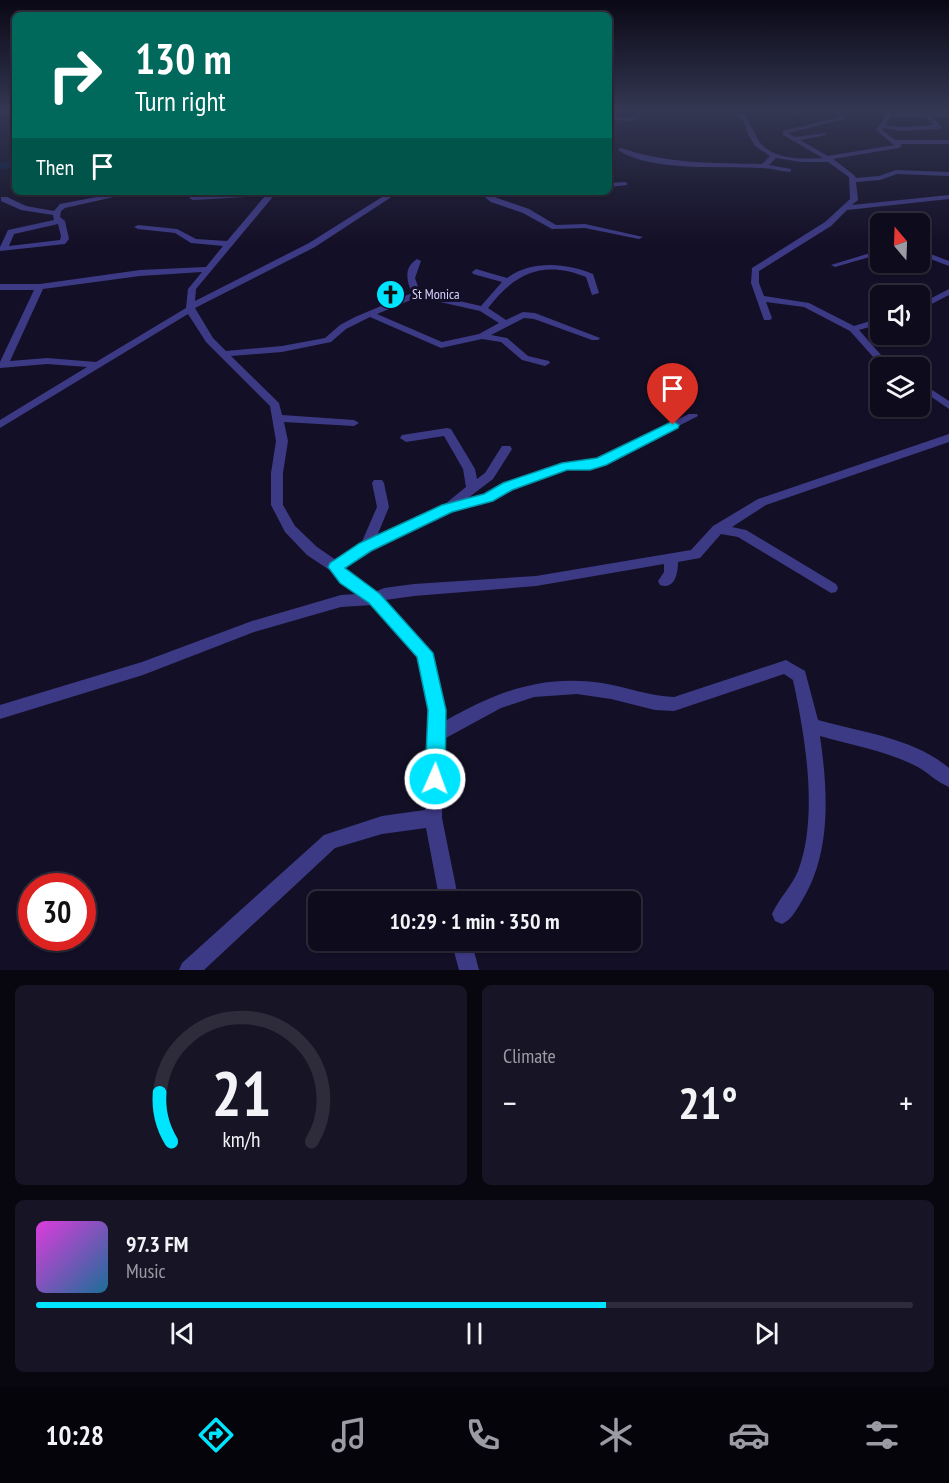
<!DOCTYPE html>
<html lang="en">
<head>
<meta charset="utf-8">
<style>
  :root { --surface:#0e0b1c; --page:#171425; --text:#f1f3f6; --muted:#9b9ba3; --line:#2e2b3b; --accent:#00e5ff }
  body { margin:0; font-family:"PT Sans Narrow",sans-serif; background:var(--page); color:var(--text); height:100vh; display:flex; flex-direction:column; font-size:22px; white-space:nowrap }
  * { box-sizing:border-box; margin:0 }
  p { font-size:20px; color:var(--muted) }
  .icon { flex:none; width:33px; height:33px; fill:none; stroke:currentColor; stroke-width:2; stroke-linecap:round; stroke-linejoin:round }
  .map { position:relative; height:970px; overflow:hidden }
  .drawer { display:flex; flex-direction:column; gap:15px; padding:15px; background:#08060f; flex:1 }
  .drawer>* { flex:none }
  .guide { position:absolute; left:12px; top:12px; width:600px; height:183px; border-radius:9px; box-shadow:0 2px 4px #0004,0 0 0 2px var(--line); background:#00695c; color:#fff; overflow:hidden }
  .needle { width:39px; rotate:341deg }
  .tools { position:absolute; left:870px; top:213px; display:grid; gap:12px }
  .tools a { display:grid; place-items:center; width:60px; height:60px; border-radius:9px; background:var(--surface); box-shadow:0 2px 4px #0004,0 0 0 2px var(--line); font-size:30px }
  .speed { position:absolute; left:18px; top:873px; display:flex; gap:12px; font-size:30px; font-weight:700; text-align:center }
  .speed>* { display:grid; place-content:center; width:78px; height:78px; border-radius:50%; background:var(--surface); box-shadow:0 2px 4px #0004,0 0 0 2px var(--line); line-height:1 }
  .speed .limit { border:9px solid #d22; background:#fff; color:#111 }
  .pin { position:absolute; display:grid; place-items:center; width:51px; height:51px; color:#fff; margin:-62px -26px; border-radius:50% 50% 50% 0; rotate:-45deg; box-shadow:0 0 6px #0007 }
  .pin .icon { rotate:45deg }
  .me { position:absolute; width:66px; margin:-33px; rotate:2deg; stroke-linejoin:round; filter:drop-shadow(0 0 4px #0008) }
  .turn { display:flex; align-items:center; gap:21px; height:126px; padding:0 24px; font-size:27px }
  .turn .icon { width:78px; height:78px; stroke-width:2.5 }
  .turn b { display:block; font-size:42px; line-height:51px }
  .then { display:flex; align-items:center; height:57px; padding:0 24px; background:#0003; gap:12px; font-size:22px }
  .big { font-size:45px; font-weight:700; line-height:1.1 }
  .drawer .tile { flex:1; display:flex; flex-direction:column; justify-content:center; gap:9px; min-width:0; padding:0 21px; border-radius:9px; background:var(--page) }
  .drawer .dial { align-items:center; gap:0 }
  .dial svg { height:156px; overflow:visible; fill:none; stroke:var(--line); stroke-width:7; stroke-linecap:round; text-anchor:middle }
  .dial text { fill:var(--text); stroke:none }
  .song { display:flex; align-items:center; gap:18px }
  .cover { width:72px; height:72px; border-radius:9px; background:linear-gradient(135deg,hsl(300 70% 55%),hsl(200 70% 35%)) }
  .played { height:6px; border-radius:3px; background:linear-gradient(90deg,var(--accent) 65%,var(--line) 65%) }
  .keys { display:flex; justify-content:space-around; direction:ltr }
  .heat { display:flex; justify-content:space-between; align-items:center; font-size:33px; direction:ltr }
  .drawer .tiles { flex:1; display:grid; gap:15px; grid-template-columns:1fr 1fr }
  .tile:last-child { grid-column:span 2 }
  .trip { position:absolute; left:308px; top:891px; width:333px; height:60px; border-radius:9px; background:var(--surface); box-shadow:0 2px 4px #0004,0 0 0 2px var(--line); font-weight:700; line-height:60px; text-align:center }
  .tabs { display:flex; height:96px; justify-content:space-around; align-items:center; background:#06040b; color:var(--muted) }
  .tabs .icon { width:42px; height:42px }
  .tabs .active { color:var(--accent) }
  .tabs b { font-size:27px; color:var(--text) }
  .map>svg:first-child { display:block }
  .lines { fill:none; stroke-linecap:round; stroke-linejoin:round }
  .river { fill:#0a1f44; fill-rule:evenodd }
  .street { fill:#3d3a85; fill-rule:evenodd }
  .route { fill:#00e5ff; stroke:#0095a6; stroke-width:1.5 }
  .labels { text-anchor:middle; stroke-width:6; stroke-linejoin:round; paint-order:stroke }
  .far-poi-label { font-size:14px; fill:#d9d4ff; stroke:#130f26; text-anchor:start }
</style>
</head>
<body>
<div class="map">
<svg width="949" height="970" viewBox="0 0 949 970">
  <rect width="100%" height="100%" fill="#130f26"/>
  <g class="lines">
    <path class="river" d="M15,162V168L0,169V163Z"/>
    <g class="street">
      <path d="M641,109H647L634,121L609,120V116L631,118Z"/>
      <path d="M727,109C751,107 751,139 767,149C783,160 805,159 823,158L783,135V131L839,117L833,109H839L845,119L788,133L795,137L826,133V135L800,140L828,156L894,145L876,130L886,115L885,109H891L892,113H949V117H932L942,127L939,129L902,131L883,128L882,130L895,140H949V144H900L902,146L899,148L833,159L854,175L856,178L879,176L896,170L949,172V176L897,174L880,180L856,182L858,200L852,205L949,195V199L847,210L831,226L759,271V283L764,296L809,303L854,326L880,318V324L859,330L881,355L898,368H886L875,359L850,331L804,307L766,302L772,318L770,320H764L751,283L752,268L825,222L850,199L849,177L828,162H801L776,158L769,165L791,169V171L789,172C780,171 770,168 761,168C722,166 650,172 618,150L621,148C667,164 714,163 762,164L770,156L755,146L748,134L744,122ZM891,117H925L934,125L902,127L885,125Z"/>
      <path d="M809,109H817L796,116L793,114Z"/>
      <path d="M0,111L15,112V116L0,115Z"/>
      <path d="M625,182L627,183V185L609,187V183Z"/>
      <path d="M122,192H136L65,208L61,211L60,217L65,221L69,239L65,244L0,251V247L8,230L54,220L53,215L21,210L1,201V197H7L26,206L54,211L60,204ZM58,224L61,236L60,240L9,246L14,234Z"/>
      <path d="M254,192L276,193L196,289L195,301L309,243L390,192H399L315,247L195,308L213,338L226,351L282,346L325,338L340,325L355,317L412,293C406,280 404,267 417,259L421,261L415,278L420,292L481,306L502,282L473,274L472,272L476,269L507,278C532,260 566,263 593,274L599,293L592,295L586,277C543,260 515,273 488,308L506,320L523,312L535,313L600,338L598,340H592L534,319L524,318L491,335L507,338L528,356L549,361L550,363L545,366L522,360L501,342L482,339L441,348L370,317L346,329L331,342L282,352L231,356L279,403L282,415L354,420L359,423L354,426L284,422L288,441L283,473V505L295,526L317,547L336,560L361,544L377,507L372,483L374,480H382L384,483L389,507L377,536L445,504L466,487L463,469L444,436L406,442L400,438L402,435L447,428L451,429L475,469L477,479L485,473L502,446H510L512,449L493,479L468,498L484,495L504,484L562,463L588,462L689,414H697L698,416L594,469L567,470L512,490L492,501L450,512L371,550L344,568L350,575L375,592L384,588L414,584L536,576L691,550L713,526L758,499L949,434V442L766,505L732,527L746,530L836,584L838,588L836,592L831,593L738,537L721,534L700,558L678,562C678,573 675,590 660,585L658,581L664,572V564L536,586L414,596L385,600L429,648L445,710V721C496,692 542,674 602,683C627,687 649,696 674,697L786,660L805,671L818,720C860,732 914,738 949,768V787C936,782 927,771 914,765C885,751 852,745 820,736C828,792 832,855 800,904C795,912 791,920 782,924L775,921L772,914C779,898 792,886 798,871C819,816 805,736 793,680L784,674L674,711L655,710L611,699L577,694L534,697L501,708L444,739L442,818L459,902H440L426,828L382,834L335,848L204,970H179L182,963L324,835L382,816L425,810L429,710L417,656L372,605L341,607L254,632L143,675L0,719V705L142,662L252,621L341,595L357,594L340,583L331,571L307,555L285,532L271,505V473L276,441L270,406L206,342L188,314L0,428V420L87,367L47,364L0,368V362L34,290H0V284H40L140,270L206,267L223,246L191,243L175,233L138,229L134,227L138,225L177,229L196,239L227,241L265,196L193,200L189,198L193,196ZM202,272L188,289L186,308L96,362L47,358L10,361L43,289L140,276ZM418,297L480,311L499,323L479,334L442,342L377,314Z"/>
      <path d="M478,192H487L497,198L529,209L556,225L585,224L643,237L639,239L585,228L552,229L523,213L491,202Z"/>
      <path d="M880,250V254L835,267L831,265Z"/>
      <path d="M920,250L949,261V266L920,255Z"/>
      <path d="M949,289V295L920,310V304Z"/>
      <path d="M920,382L949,401V409L920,389Z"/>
      <path d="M451,940H471L479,970H459Z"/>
    </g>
  </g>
  <linearGradient id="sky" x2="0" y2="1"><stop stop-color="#0a0815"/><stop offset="0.45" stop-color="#333752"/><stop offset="1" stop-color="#333752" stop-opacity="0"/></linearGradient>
  <rect width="949" height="244" fill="url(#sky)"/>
  <path class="route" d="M673,421L679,425L678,428L606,465L590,470H567L512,490L493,501L452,512L371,551L345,568L380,594L433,653L446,710L445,779L442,786L435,788L428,786L425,779L428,710L417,657L369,603L340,583L328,567L330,563L360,543L442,505L484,494L503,483L562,463L597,458Z"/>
  <defs>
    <symbol id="church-disc" viewBox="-11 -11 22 22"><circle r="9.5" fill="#00e5ff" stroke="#130f26"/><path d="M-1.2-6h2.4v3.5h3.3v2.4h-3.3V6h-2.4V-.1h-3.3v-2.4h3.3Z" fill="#111"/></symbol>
  </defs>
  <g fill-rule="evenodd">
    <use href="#church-disc" x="374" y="278" width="33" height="33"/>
  </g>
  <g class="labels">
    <g class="far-poi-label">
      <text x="412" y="299">St Monica</text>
    </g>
  </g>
</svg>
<div class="tools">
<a><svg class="needle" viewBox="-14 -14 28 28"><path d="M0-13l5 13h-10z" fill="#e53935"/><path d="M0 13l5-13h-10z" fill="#9b9ba3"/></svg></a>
<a><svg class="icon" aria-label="sound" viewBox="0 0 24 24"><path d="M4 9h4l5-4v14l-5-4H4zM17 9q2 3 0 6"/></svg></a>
<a><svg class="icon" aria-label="layers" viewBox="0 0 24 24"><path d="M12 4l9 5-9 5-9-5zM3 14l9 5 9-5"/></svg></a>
</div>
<div class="speed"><div class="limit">30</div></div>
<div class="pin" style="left:673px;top:425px;background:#d93025"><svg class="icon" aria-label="arrive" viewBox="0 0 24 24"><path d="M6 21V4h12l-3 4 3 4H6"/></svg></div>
<svg class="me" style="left:435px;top:779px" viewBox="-20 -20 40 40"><circle r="17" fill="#00e5ff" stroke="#fff" stroke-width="3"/><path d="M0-11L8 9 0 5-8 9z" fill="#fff"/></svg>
<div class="trip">10:29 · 1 min · 350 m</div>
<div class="guide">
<div class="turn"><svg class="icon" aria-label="right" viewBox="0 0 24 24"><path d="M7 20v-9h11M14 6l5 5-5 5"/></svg><div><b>130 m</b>Turn right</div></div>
<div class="then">Then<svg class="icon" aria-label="arrive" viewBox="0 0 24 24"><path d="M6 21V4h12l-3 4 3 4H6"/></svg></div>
</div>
</div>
<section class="drawer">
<div class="tiles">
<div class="tile dial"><svg viewBox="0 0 100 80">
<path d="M14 69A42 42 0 1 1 86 69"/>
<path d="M14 69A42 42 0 0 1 8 44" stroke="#00e5ff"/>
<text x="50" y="56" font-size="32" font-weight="700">21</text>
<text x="50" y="72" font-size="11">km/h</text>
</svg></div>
<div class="tile"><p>Climate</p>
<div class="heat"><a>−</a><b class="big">21°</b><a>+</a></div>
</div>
<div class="tile">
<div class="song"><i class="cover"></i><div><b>97.3 FM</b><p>Music</p></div></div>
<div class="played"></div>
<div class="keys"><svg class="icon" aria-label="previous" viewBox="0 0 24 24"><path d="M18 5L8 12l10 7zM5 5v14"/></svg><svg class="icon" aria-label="pause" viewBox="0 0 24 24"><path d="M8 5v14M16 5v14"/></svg><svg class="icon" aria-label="next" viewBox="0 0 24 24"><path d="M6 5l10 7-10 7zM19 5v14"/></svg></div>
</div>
</div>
</section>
<nav class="tabs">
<b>10:28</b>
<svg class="icon active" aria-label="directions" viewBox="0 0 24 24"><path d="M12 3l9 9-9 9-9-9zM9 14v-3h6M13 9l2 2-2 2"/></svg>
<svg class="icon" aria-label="music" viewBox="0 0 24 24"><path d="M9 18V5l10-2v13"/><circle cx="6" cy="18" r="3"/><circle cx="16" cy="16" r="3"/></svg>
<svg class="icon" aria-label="phone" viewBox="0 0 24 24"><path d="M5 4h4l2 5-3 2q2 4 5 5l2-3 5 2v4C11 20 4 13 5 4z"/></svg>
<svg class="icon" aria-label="climate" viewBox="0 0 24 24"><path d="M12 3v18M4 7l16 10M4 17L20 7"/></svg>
<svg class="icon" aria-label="car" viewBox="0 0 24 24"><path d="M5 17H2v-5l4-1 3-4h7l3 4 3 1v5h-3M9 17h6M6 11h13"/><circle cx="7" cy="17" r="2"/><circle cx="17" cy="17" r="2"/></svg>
<svg class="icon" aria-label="filters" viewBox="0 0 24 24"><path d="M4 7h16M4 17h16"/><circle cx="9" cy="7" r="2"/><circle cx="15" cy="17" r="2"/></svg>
</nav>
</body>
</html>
